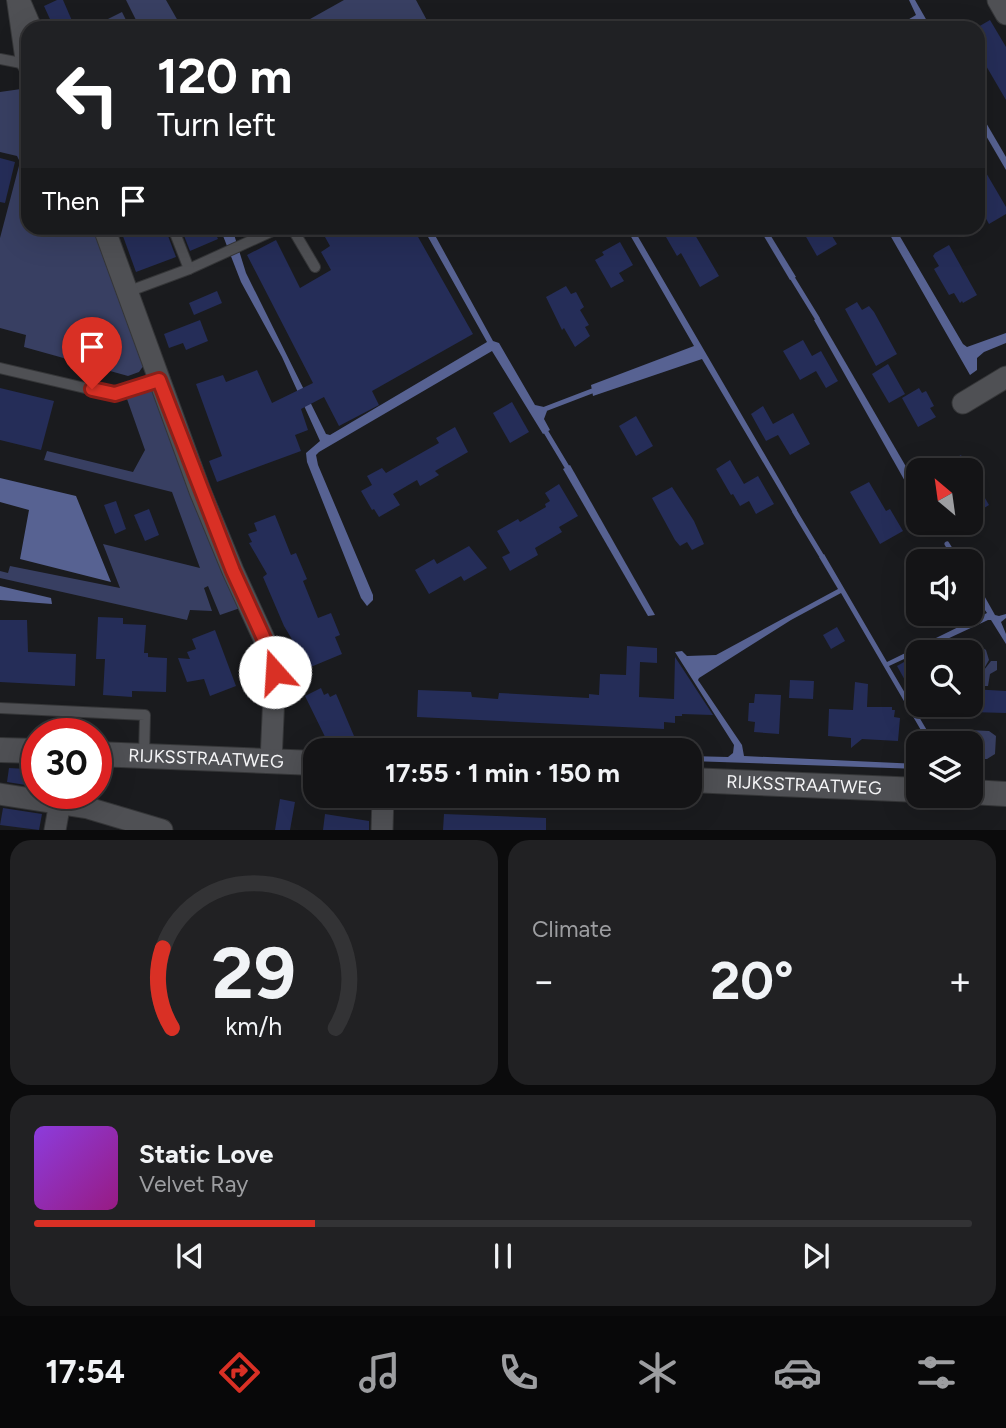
<!DOCTYPE html>
<html lang="en">
<head>
<meta charset="utf-8">
<style>
  :root { --surface:#141416; --page:#212123; --text:#f1f3f6; --muted:#9d9ea1; --line:#333335; --accent:#d93025 }
  body { margin:0; font-family:Figtree,sans-serif; background:var(--page); color:var(--text); height:100vh; display:flex; flex-direction:column; font-size:26px; white-space:nowrap }
  * { box-sizing:border-box; margin:0 }
  p { font-size:23px; color:var(--muted) }
  .icon { flex:none; width:38px; height:38px; fill:none; stroke:currentColor; stroke-width:2; stroke-linecap:round; stroke-linejoin:round }
  .map { position:relative; height:830px; overflow:hidden }
  .details { display:flex; flex-direction:column; gap:10px; padding:10px; background:#0b0b0c; flex:1 }
  .details>* { flex:none }
  .guide { position:absolute; left:21px; top:21px; width:964px; height:214px; border-radius:21px; box-shadow:0 7px 28px #0002,0 0 0 2px var(--line); background:#202124; color:#fff; overflow:hidden }
  .needle { width:46px; rotate:331deg }
  .controls { position:absolute; left:906px; top:458px; display:grid; gap:14px }
  .controls a { display:grid; place-items:center; width:77px; height:77px; border-radius:14px; background:var(--surface); box-shadow:0 7px 28px #0002,0 0 0 2px var(--line); font-size:35px }
  .speed { position:absolute; left:21px; top:718px; display:flex; gap:14px; font-size:35px; font-weight:700; text-align:center }
  .speed>* { display:grid; place-content:center; width:91px; height:91px; border-radius:50%; background:var(--surface); box-shadow:0 7px 28px #0002,0 0 0 2px var(--line); line-height:1 }
  .speed .limit { border:10px solid #d22; background:#fff; color:#111 }
  .pin { position:absolute; display:grid; place-items:center; width:60px; height:60px; color:#fff; margin:-72px -30px; border-radius:50% 50% 50% 0; rotate:-45deg; box-shadow:0 0 7px #0007 }
  .pin .icon { rotate:45deg }
  .me { position:absolute; width:77px; margin:-38px; rotate:341deg; stroke-linejoin:round; filter:drop-shadow(0 0 5px #0008) }
  .turn { display:flex; align-items:center; gap:24px; height:147px; padding:0 21px; font-size:32px }
  .turn .icon { width:91px; height:91px; stroke-width:2.5 }
  .turn b { display:block; font-size:49px; line-height:60px }
  .then { display:flex; align-items:center; height:66px; padding:0 21px; background:#0003; gap:14px; font-size:26px }
  .big { font-size:52px; font-weight:700; line-height:1.1 }
  .details .tile { flex:1; display:flex; flex-direction:column; justify-content:center; gap:10px; min-width:0; padding:0 24px; border-radius:21px; background:var(--page) }
  .details .dial { align-items:center; gap:0 }
  .dial svg { height:182px; overflow:visible; fill:none; stroke:var(--line); stroke-width:7; stroke-linecap:round; text-anchor:middle }
  .dial text { fill:var(--text); stroke:none }
  .song { display:flex; align-items:center; gap:21px }
  .cover { width:84px; height:84px; border-radius:10px; background:linear-gradient(135deg,hsl(270 70% 55%),hsl(310 70% 35%)) }
  .played { height:7px; border-radius:4px; background:linear-gradient(90deg,var(--accent) 30%,var(--line) 30%) }
  .keys { display:flex; justify-content:space-around; direction:ltr }
  .heat { display:flex; justify-content:space-between; align-items:center; font-size:38px; direction:ltr }
  .details .tiles { flex:1; display:grid; gap:10px; grid-template-columns:1fr 1fr }
  .tile:last-child { grid-column:span 2 }
  .trip { position:absolute; left:303px; top:738px; width:399px; height:70px; border-radius:21px; background:var(--surface); box-shadow:0 7px 28px #0002,0 0 0 2px var(--line); font-weight:700; line-height:70px; text-align:center }
  .dock { display:flex; height:112px; justify-content:space-around; align-items:center; background:#080809; color:var(--muted) }
  .dock .icon { width:49px; height:49px }
  .dock .current { color:var(--accent) }
  .dock b { font-size:32px; color:var(--text) }
  .map>svg:first-child { display:block }
  .green { fill:#383f62 }
  .water { fill:#576292 }
  .lines { fill:none; stroke-linecap:round; stroke-linejoin:round }
  .stream { stroke:#576292; stroke-width:5 }
  .building { fill:#252d58 }
  .service-casing { stroke:#353638; stroke-width:12 }
  .minor-casing { stroke:#353638; stroke-width:23 }
  .tertiary-casing { stroke:#353638; stroke-width:26 }
  .service { stroke:#4f5054; stroke-width:10 }
  .minor { stroke:#4f5054; stroke-width:21 }
  .tertiary { stroke:#4f5054; stroke-width:24 }
  .route-casing { stroke:#8d1f18; stroke-width:18 }
  .route { stroke:#d93025; stroke-width:12 }
  .labels { text-anchor:middle; stroke-width:7; stroke-linejoin:round; paint-order:stroke }
  .street-label { font-size:18px; fill:#f4f4f6; stroke:#1a1b1e }
</style>
</head>
<body>
<div class="map">
<svg width="1006" height="830" viewBox="0 0 1006 830">
  <rect width="100%" height="100%" fill="#1a1b1e"/>
  <g class="green">
    <path d="M126,0H166L182,28H140Z"/>
    <path d="M344,0H416L430,26L427,28H294Z"/>
    <path d="M122,12L130,28H90Z"/>
    <path d="M28,88V228H95L144,365L139,372L128,376L24,347L26,335L0,328V238L20,162L17,156L0,152V92Z"/>
    <path d="M143,389L151,390L156,397L243,607L220,615L208,586L204,588L212,611L190,610L187,620L0,578V571L8,573L10,566L120,588L103,544L200,568L172,492L44,460L47,451L133,472L145,450L127,399L131,394Z"/>
    <path d="M980,646L986,650L989,660L985,667L973,668L971,667V653H967L973,647Z"/>
    <path d="M991,661H997V670L990,674L988,686H971V670H984Z"/>
    <path d="M968,730L989,731L996,736L995,754L987,759H971V744H954L955,737L960,736Z"/>
  </g>
  <g class="water">
    <path d="M909,0H915L931,28L916,25L909,28H894L916,15Z"/>
    <path d="M978,109L1006,157V170L978,122Z"/>
    <path d="M220,228H232L246,273L326,434L330,435L487,342L423,228H431L493,341L499,343L535,405L544,407L547,411L544,419L550,430L543,434L492,351L319,452L316,455L318,465L373,595V600L367,606L361,598L307,462L306,453L320,441L282,357L241,282Z"/>
    <path d="M626,228H633L797,510L793,513L702,359L593,396L591,385L694,346Z"/>
    <path d="M759,228H766L796,277L790,280Z"/>
    <path d="M886,228H895L963,344L967,347L1006,333V343L984,352L977,358V370L970,375Z"/>
    <path d="M819,317L919,489V506L814,320Z"/>
    <path d="M570,465L655,615L648,616L563,469Z"/>
    <path d="M0,478L76,496L111,582L20,559L29,510L0,502Z"/>
    <path d="M824,554L887,662L987,613L971,590V586L977,583L995,615L999,616L1006,614V618L1001,622L1006,634V644L991,620H988L889,666L935,744H929L841,593L791,620L699,678L698,680L742,745L744,756L919,764V769L690,761V756L728,757L733,753L734,745L675,652L682,651L687,656L716,655L838,589L819,557Z"/>
    <path d="M0,586L51,598L52,604L0,600Z"/>
  </g>
  <g class="lines">
    <g class="stream">
      <path d="M793,279L817,318"/>
      <path d="M545,409L592,391"/>
      <path d="M546,432L567,467"/>
      <path d="M795,512L821,555"/>
      <path d="M947,544L958,562"/>
    </g>
  </g>
  <g class="building">
    <path d="M57,0H63L73,23L63,28H54L44,6Z"/>
    <path d="M990,20L1006,47V100L978,52V27Z"/>
    <path d="M0,158L15,162L5,203L0,202Z"/>
    <path d="M978,159L1006,207V214L989,224L978,204Z"/>
    <path d="M120,228H165L176,257L136,272Z"/>
    <path d="M181,228H213L218,239L190,251Z"/>
    <path d="M320,228H413L473,334L372,391L379,405L339,426L324,397L301,409L308,430L295,435L301,451L217,482L209,461L222,456L196,384L223,375L226,382L257,370L272,403L313,383L247,255L276,240L300,288L331,270L321,252L330,246Z"/>
    <path d="M681,228H691L719,276L700,287L681,253L677,256L666,237Z"/>
    <path d="M801,228H827L837,244L817,256Z"/>
    <path d="M620,242L633,265L619,273L624,281L611,288L595,260L604,255L602,252Z"/>
    <path d="M949,245L977,295L963,303L962,301L960,303L954,293L949,295L934,269L939,266L933,256L935,253Z"/>
    <path d="M566,286L571,294L576,292L584,307L580,310L589,325L585,327L590,336L575,347L564,328L562,330L546,297Z"/>
    <path d="M217,291L222,303L194,315L189,303Z"/>
    <path d="M857,302L862,310L869,306L874,312L897,354L876,366L845,309Z"/>
    <path d="M200,320L208,341L186,350L183,343L169,348L164,334Z"/>
    <path d="M803,340L812,356L821,351L838,381L826,388L816,371L800,380L783,351Z"/>
    <path d="M888,364L905,394L889,403L872,374Z"/>
    <path d="M0,388L54,401L41,450L0,440Z"/>
    <path d="M919,388L922,393L926,391L934,406L930,408L936,417L918,427L902,398Z"/>
    <path d="M512,402L529,432L510,443L493,413Z"/>
    <path d="M763,406L773,424L793,413L810,444L790,455L778,435L766,441L751,414Z"/>
    <path d="M636,416L653,446L636,456L619,426Z"/>
    <path d="M455,427L468,452L435,471L439,475L420,486L417,480L393,494L400,505L379,517L374,509L372,510L361,491L372,485L367,476L382,468L386,473L439,443L436,438Z"/>
    <path d="M961,455L969,471H954L949,462Z"/>
    <path d="M730,460L744,484L758,476L774,504L756,514L749,501L740,506L733,494L731,495L716,469Z"/>
    <path d="M971,474L989,505L971,516Z"/>
    <path d="M869,482L886,511L890,509L903,531L880,544L850,492Z"/>
    <path d="M559,484L578,516L559,527L562,532L535,548L538,555L510,571L502,557L510,553L497,531L518,519L520,522L546,507L545,504L550,501L545,493Z"/>
    <path d="M672,487L694,521L704,544L692,550L687,542L680,546L675,540L652,498Z"/>
    <path d="M116,501L126,529L115,534L104,505Z"/>
    <path d="M149,509L159,535L145,541L134,515Z"/>
    <path d="M275,515L291,555L296,553L307,579L303,581L318,618L331,613L340,635L335,637L342,654L301,671L294,653L299,651L284,626L263,577L267,574L249,543L252,542L248,534L257,531L254,523Z"/>
    <path d="M469,546L487,568L464,581L461,576L429,594L415,570L434,559L437,564Z"/>
    <path d="M98,617L123,618V624L146,625L144,653H148V657L167,658L166,692L132,691V697L103,695L105,659H96Z"/>
    <path d="M0,620H27L28,652L76,654L75,686L0,682Z"/>
    <path d="M837,627L845,641L831,649L823,635Z"/>
    <path d="M215,630L236,686L210,696L204,679L187,682L178,658L190,659L187,652L196,649L192,639Z"/>
    <path d="M627,646L657,648V663L640,662L639,697L674,699L675,657L713,715L682,714V716H675V723L664,722V729L417,717L418,690L471,692L472,697L498,699L499,693L589,698V694L599,695L600,674L626,675Z"/>
    <path d="M911,658L919,675L906,682L897,666Z"/>
    <path d="M790,680L814,681L813,699L789,698Z"/>
    <path d="M855,682L868,684L867,707H892V710H895L894,717L900,718L898,741L862,739L851,748V738L828,736L829,709L853,710Z"/>
    <path d="M321,688L324,695L328,693L330,697L336,694L337,696L354,736L331,749L305,696Z"/>
    <path d="M971,689L1006,691V713L971,712Z"/>
    <path d="M755,694L781,695L779,734L754,732L755,722L748,721L749,703H754Z"/>
    <path d="M9,768L27,769L26,785L7,782Z"/>
    <path d="M280,799L295,802L290,830H275Z"/>
    <path d="M3,808L42,814L39,830L0,825Z"/>
    <path d="M325,814L369,821V830H323Z"/>
    <path d="M444,814L546,818V830H443Z"/>
  </g>
  <g class="lines">
    <defs>
      <g id="service">
        <path d="M12,0L21,63L28,75"/>
        <path d="M0,59L21,63"/>
        <path d="M292,228L315,267"/>
        <path d="M189,269L279,228"/>
        <path d="M127,292L189,269L173,228"/>
        <path d="M0,368L115,395L159,380"/>
        <path d="M0,708L145,715L144,756"/>
      </g>
      <g id="minor">
        <path d="M19,0L31,28"/>
        <path d="M998,0L1006,14"/>
        <path d="M104,228L200,491L233,571L272,656L275,672L271,761"/>
        <path d="M963,403L1006,377"/>
        <path d="M0,794L88,808L162,830"/>
        <path d="M55,830L60,802"/>
        <path d="M382,830L383,796"/>
      </g>
      <g id="tertiary">
        <path d="M0,750L37,751"/>
        <path id="s1" d="M96,754L315,763"/>
        <path id="s2" d="M690,780L919,790"/>
        <path d="M971,792L1006,794"/>
      </g>
    </defs>
    <use href="#service" class="service-casing"/>
    <use href="#minor" class="minor-casing"/>
    <use href="#tertiary" class="tertiary-casing"/>
    <use href="#service" class="service"/>
    <use href="#minor" class="minor"/>
    <use href="#tertiary" class="tertiary"/>
  </g>
  <g class="lines">
    <defs>
      <path id="route" d="M92,389L115,394L159,380L233,571L272,656L275,672"/>
    </defs>
    <use href="#route" class="route-casing"/>
    <use href="#route" class="route"/>
  </g>
  <g class="labels">
    <g class="street-label">
      <text dy="6" stroke="none"><textPath href="#s1" startOffset="110">RIJKSSTRAATWEG</textPath></text>
      <text dy="6" stroke="none"><textPath href="#s2" startOffset="114">RIJKSSTRAATWEG</textPath></text>
    </g>
  </g>
</svg>
<div class="controls">
<a><svg class="needle" viewBox="-14 -14 28 28"><path d="M0-13l5 13h-10z" fill="#e53935"/><path d="M0 13l5-13h-10z" fill="#9d9ea1"/></svg></a>
<a><svg class="icon" aria-label="sound" viewBox="0 0 24 24"><path d="M4 9h4l5-4v14l-5-4H4zM17 9q2 3 0 6"/></svg></a>
<a><svg class="icon" aria-label="search" viewBox="0 0 24 24"><circle cx="10" cy="10" r="6"/><path d="M15 15l6 6"/></svg></a>
<a><svg class="icon" aria-label="layers" viewBox="0 0 24 24"><path d="M12 4l9 5-9 5-9-5zM3 14l9 5 9-5"/></svg></a>
</div>
<div class="speed"><div class="limit">30</div></div>
<div class="pin" style="left:92px;top:389px;background:#d93025"><svg class="icon" aria-label="arrive" viewBox="0 0 24 24"><path d="M6 21V4h12l-3 4 3 4H6"/></svg></div>
<svg class="me" style="left:275px;top:672px" viewBox="-20 -20 40 40"><circle r="19" fill="#fff"/><path d="M0-13L10 11 0 6-10 11z" fill="#d93025"/></svg>
<div class="trip">17:55 · 1 min · 150 m</div>
<div class="guide">
<div class="turn"><svg class="icon" aria-label="left" viewBox="0 0 24 24"><path d="M17 20v-9H6M10 6l-5 5 5 5"/></svg><div><b>120 m</b>Turn left</div></div>
<div class="then">Then<svg class="icon" aria-label="arrive" viewBox="0 0 24 24"><path d="M6 21V4h12l-3 4 3 4H6"/></svg></div>
</div>
</div>
<section class="details">
<div class="tiles">
<div class="tile dial"><svg viewBox="0 0 100 80">
<path d="M14 69A42 42 0 1 1 86 69"/>
<path d="M14 69A42 42 0 0 1 10 34" stroke="#d93025"/>
<text x="50" y="56" font-size="32" font-weight="700">29</text>
<text x="50" y="72" font-size="11">km/h</text>
</svg></div>
<div class="tile"><p>Climate</p>
<div class="heat"><a>−</a><b class="big">20°</b><a>+</a></div>
</div>
<div class="tile">
<div class="song"><i class="cover"></i><div><b>Static Love</b><p>Velvet Ray</p></div></div>
<div class="played"></div>
<div class="keys"><svg class="icon" aria-label="previous" viewBox="0 0 24 24"><path d="M18 5L8 12l10 7zM5 5v14"/></svg><svg class="icon" aria-label="pause" viewBox="0 0 24 24"><path d="M8 5v14M16 5v14"/></svg><svg class="icon" aria-label="next" viewBox="0 0 24 24"><path d="M6 5l10 7-10 7zM19 5v14"/></svg></div>
</div>
</div>
</section>
<nav class="dock">
<b>17:54</b>
<svg class="icon current" aria-label="directions" viewBox="0 0 24 24"><path d="M12 3l9 9-9 9-9-9zM9 14v-3h6M13 9l2 2-2 2"/></svg>
<svg class="icon" aria-label="music" viewBox="0 0 24 24"><path d="M9 18V5l10-2v13"/><circle cx="6" cy="18" r="3"/><circle cx="16" cy="16" r="3"/></svg>
<svg class="icon" aria-label="phone" viewBox="0 0 24 24"><path d="M5 4h4l2 5-3 2q2 4 5 5l2-3 5 2v4C11 20 4 13 5 4z"/></svg>
<svg class="icon" aria-label="climate" viewBox="0 0 24 24"><path d="M12 3v18M4 7l16 10M4 17L20 7"/></svg>
<svg class="icon" aria-label="car" viewBox="0 0 24 24"><path d="M5 17H2v-5l4-1 3-4h7l3 4 3 1v5h-3M9 17h6M6 11h13"/><circle cx="7" cy="17" r="2"/><circle cx="17" cy="17" r="2"/></svg>
<svg class="icon" aria-label="filters" viewBox="0 0 24 24"><path d="M4 7h16M4 17h16"/><circle cx="9" cy="7" r="2"/><circle cx="15" cy="17" r="2"/></svg>
</nav>
</body>
</html>
